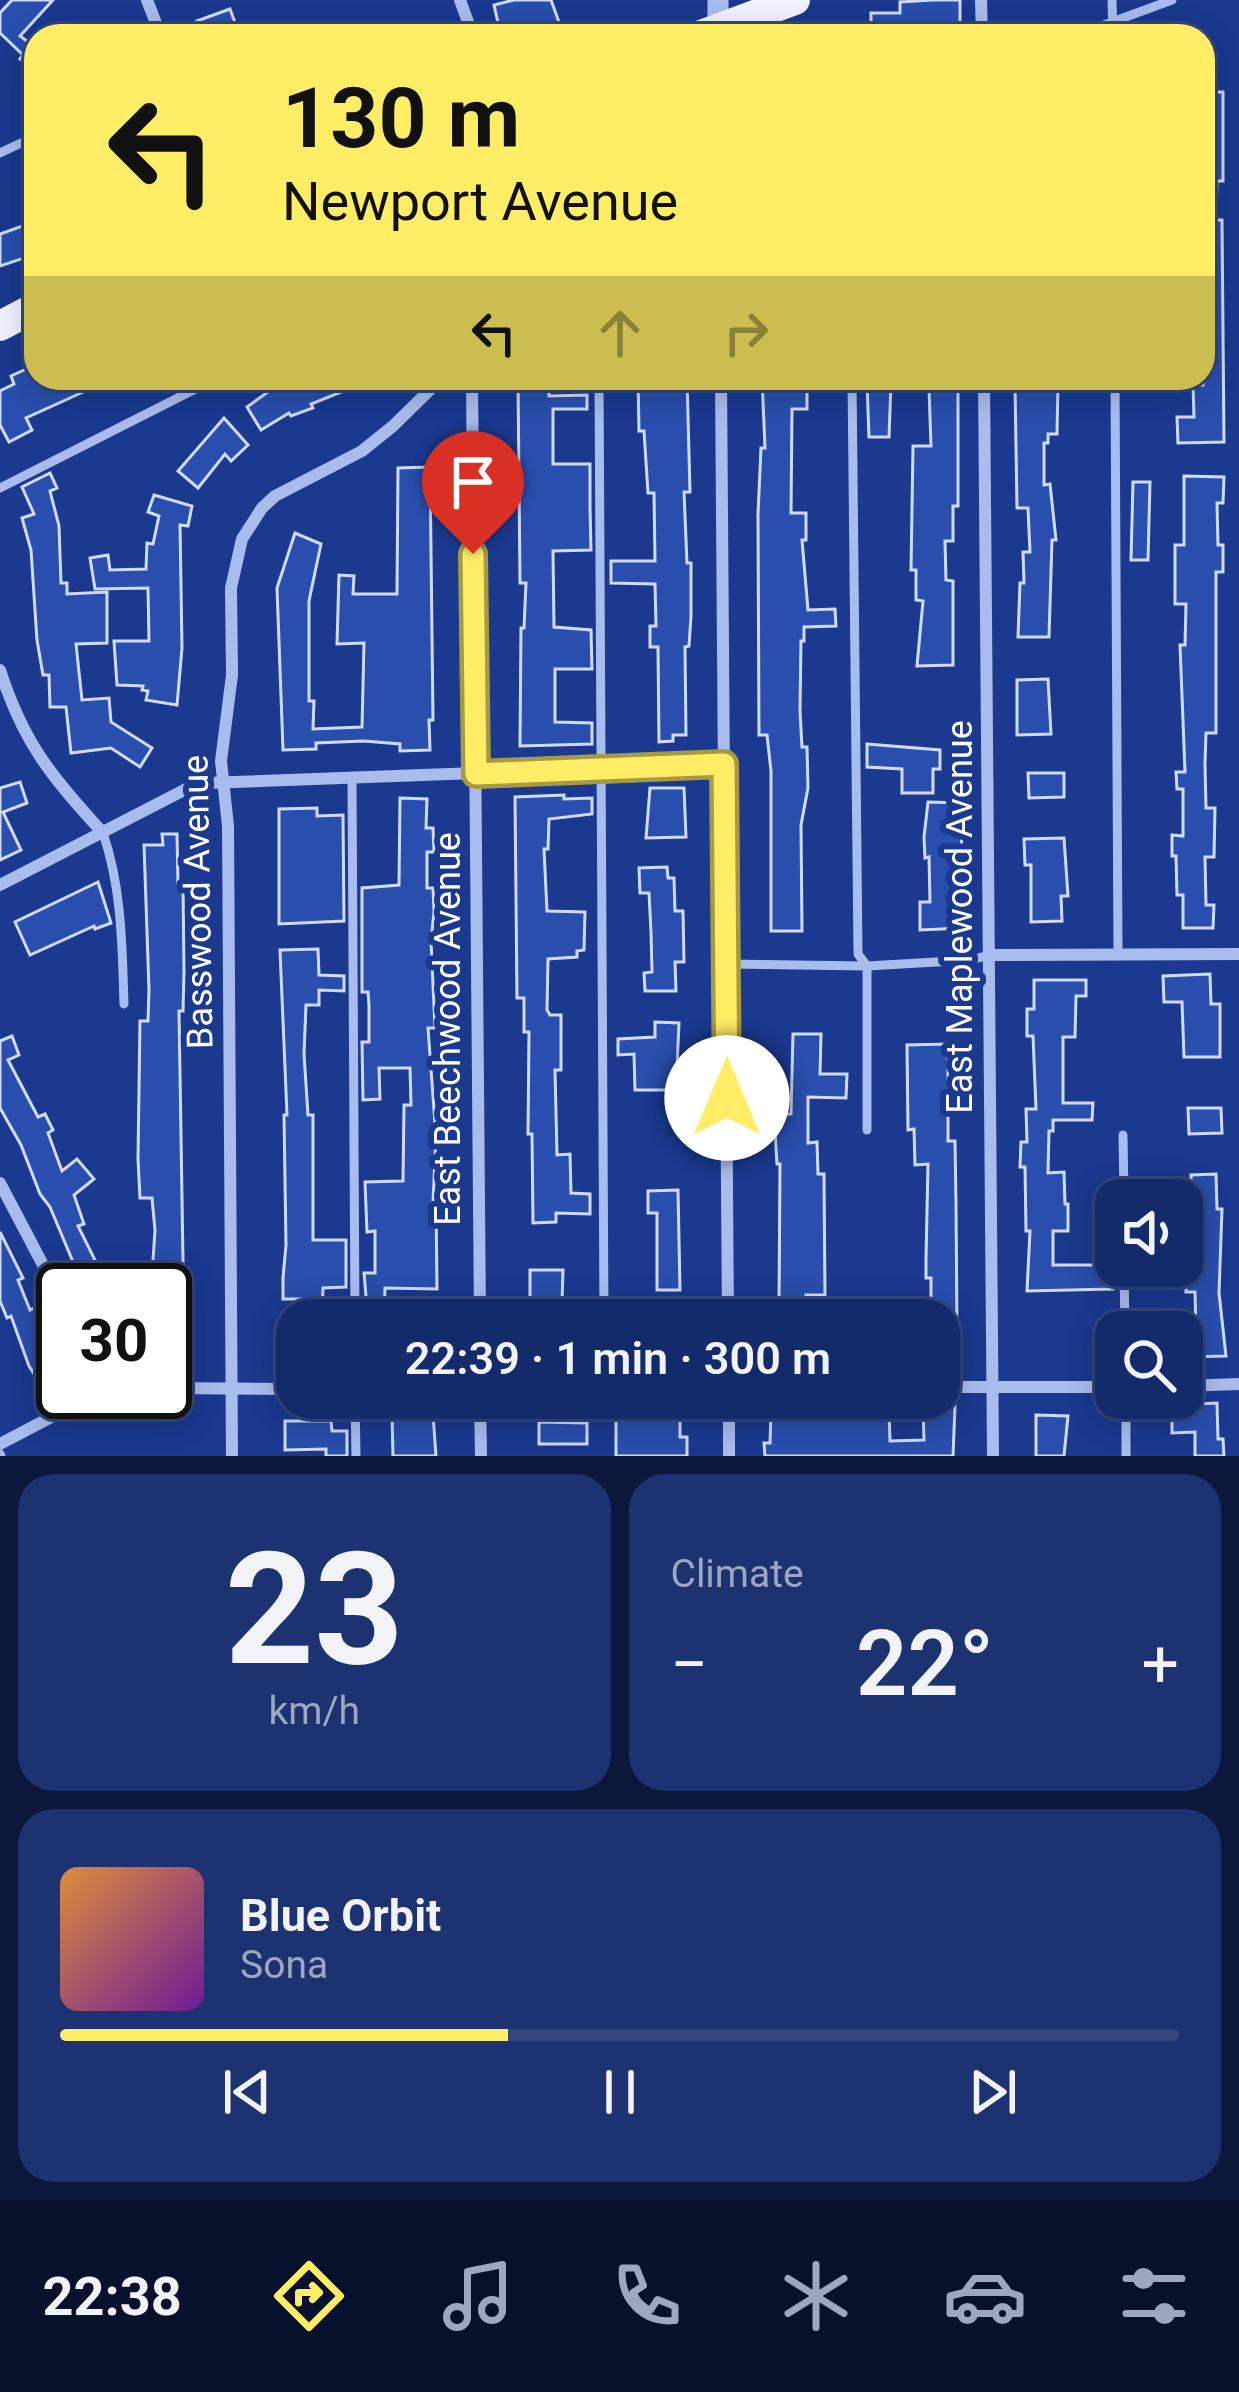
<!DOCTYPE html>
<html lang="en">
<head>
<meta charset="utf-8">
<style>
  :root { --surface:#142b6b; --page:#1d3371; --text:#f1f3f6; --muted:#9da7c1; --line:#33477e; --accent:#ffed66 }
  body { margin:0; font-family:Roboto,sans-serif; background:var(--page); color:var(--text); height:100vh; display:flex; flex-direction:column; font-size:45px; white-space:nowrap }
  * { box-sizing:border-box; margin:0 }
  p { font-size:39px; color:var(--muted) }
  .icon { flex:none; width:66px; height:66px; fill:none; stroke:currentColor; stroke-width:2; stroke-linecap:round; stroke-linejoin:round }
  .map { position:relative; height:1456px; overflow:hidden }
  .sheet { display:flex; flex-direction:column; gap:18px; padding:18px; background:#0b183b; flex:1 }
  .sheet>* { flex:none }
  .guide { position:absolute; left:24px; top:24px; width:1191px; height:366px; border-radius:36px; box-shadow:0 6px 30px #0003,0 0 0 3px var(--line); background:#ffed66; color:#111; overflow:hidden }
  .buttons { position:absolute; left:1095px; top:1179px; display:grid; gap:24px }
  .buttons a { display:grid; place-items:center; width:108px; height:108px; border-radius:24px; background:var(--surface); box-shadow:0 6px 30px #0003,0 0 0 3px var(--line); font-size:60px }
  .speed { position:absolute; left:36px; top:1263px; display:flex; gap:24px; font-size:60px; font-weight:700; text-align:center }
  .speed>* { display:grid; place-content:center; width:156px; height:156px; border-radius:50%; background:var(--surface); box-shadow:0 6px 30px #0003,0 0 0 3px var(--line); line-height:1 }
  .speed .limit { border:6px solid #111; border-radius:18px; background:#fff; color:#111 }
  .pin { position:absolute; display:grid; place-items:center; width:102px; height:102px; color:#fff; margin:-123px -51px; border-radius:50% 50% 50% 0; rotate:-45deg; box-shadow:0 0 12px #0007 }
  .pin .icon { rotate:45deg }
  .me { position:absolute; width:132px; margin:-66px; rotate:0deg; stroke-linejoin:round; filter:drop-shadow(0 0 9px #0008) }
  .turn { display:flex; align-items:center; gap:42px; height:252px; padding:0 60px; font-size:54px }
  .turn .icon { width:156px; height:156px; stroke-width:2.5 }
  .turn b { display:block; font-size:84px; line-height:102px }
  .lanes { display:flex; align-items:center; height:114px; padding:0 60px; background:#0003; justify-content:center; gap:60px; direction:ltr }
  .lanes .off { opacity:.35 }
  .big { font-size:90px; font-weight:600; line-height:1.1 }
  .sheet .tile { flex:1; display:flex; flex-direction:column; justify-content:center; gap:18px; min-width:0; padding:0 42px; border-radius:36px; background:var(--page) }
  .sheet .dial { align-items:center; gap:0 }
  .dial b { font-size:156px; line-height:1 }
  .song { display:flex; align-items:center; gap:36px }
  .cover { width:144px; height:144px; border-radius:18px; background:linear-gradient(135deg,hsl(30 70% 55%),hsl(280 70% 35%)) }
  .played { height:12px; border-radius:6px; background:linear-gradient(90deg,var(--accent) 40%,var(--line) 40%) }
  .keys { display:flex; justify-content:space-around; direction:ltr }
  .heat { display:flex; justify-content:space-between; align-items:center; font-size:66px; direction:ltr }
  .sheet .tiles { flex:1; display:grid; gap:18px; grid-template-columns:1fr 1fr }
  .tile:last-child { grid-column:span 2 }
  .trip { position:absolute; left:276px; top:1299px; width:684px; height:120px; border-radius:36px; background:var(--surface); box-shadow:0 6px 30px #0003,0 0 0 3px var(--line); font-weight:600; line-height:120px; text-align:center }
  .tabs { display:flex; height:192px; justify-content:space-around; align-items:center; background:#08112b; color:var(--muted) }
  .tabs .icon { width:84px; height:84px }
  .tabs .on { color:var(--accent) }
  .tabs b { font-size:54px; color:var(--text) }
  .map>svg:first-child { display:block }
  .building { fill:#294ead; stroke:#cedbfa; stroke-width:3 }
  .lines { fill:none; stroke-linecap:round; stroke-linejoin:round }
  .service { stroke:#a8bcee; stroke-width:9 }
  .minor { stroke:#a8bcee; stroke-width:12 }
  .tertiary { stroke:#a8bcee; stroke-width:21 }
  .primary { stroke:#f0f3ff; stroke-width:30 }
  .route-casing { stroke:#a69a42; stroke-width:30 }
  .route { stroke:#ffed66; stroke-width:21 }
  .labels { text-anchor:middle; stroke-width:12; stroke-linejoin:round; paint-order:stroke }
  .street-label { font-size:36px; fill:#fff; stroke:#1a398f }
</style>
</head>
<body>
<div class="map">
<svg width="1239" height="1456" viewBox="0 0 1239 1456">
  <rect width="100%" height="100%" fill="#1a398f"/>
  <g class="building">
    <path d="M12,0H53L20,36L31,44L36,37V71L20,59L23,55L0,33V13Z"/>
    <path d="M514,0H551L564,36H501L494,5Z"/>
    <path d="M933,0H960V25H926V35L871,36V13H900V2Z"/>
    <path d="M230,9L240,36H203L197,21Z"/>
    <path d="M1203,92H1223V181H1217L1216,220H1222L1224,442L1178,443L1177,417H1194L1193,385H1203Z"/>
    <path d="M28,224L36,254L0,266V234Z"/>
    <path d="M35,365L36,378H114L26,418L32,430L9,442L0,425V391L14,384L11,376Z"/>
    <path d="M296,378H376L311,404L313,408L291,416L289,413L261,430L247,407L279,384Z"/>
    <path d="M518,378H549V396L587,395V409H553V464H590V507L591,550L553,551L554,627L591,630L592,669H555V722L592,723V744L520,746L521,628H524L526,583H520Z"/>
    <path d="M638,378H687L690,492H684L687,563H691V616L689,646L685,647L686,735H673V741L659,742L658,647H650V626H656L655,584L611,583V561H655L654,493H648L644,431H639Z"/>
    <path d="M762,378H807V409H792L791,513H806V540H802L808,610L835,609L836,626L804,627V641H801L800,711L802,747H807L808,788L801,825L802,931H771V771L767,735H759L758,514L761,448H765Z"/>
    <path d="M867,383H891L889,437H869Z"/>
    <path d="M1058,384L1057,434H1048V443H1044V485L1050,484L1056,540H1052L1049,637H1018L1020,583H1024L1023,552H1030L1028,508H1017L1015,385Z"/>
    <path d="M958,387V506H953V541H945L946,580L953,581V665L917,666L923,601L916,600V570H911L913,446H931L929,388Z"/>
    <path d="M224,418L248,445L231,461L225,454L198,488L178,471Z"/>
    <path d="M430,467L433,720H429L430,750L400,751V744L364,741L316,743V749L283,750L277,588L295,533L321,544L309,601V701H314L313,729L362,727L364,643L337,644L339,575L354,576L353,594H397L398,468Z"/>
    <path d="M50,473L57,488L50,491L59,526L61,583H67V594L107,592V643L76,644L82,700L109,698L111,722L152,748L140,767L111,748L71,753L66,707H50L49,675H43L37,640L31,550L22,518L34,514L22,487Z"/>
    <path d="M1184,476L1224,477L1223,503H1217L1218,545H1223V572H1216V733H1206L1205,764L1206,808H1215L1214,857H1205L1206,905H1214L1213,928H1183V895H1177L1176,856H1172V835L1183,836V789H1177L1176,772H1185L1180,645H1185L1186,604H1175V545H1184Z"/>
    <path d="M1133,482H1150L1148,560H1131Z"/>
    <path d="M154,495L192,506L188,526L180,525L182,648L177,705L146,700L148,691L142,690L143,686L117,685L114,641H149L148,588L95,589L90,558L108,555L110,570L146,569L147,543L153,544L159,516L148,512Z"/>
    <path d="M1048,679L1051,734L1017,735V680Z"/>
    <path d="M867,744L940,750V769H933V793H902V769L867,767Z"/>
    <path d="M1028,773H1064V797L1029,798Z"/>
    <path d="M20,782L27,803L3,812L21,850L0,860V788Z"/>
    <path d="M650,788H684L686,837L646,838Z"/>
    <path d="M564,795V799L592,798V814L549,819L548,849H544L547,911L585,912L584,950L577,951V957L548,959L547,1010L550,1015H561V1070H555L557,1155L570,1154L571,1193L590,1194V1214L556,1213V1222L533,1223L532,1134H528L529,1032H524V998H517L515,797Z"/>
    <path d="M400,798L427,799L426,828H433L434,852H427V888H433L434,912L431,941L435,1028H428L436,1137L433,1202H436L437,1289L385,1288L384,1320H368L364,1273H375V1231L367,1232L365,1182L403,1181L404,1105H411L410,1068H379L380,1099L363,1100L362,1042H369V1005L368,992H362V888L399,885Z"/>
    <path d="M928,802L961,803L963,928L920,930V902H930L929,857L925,858L924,837Z"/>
    <path d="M317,808V816L343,815L344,921L279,924V809Z"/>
    <path d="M162,834H177L178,883H183L184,972L183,1011H179L183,1261L181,1292H165L151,1290L155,1230L152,1198H140L138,1159L140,1021H148L149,990L144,845H163Z"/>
    <path d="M1064,838L1068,896H1061L1062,921L1031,922V865H1025L1024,839Z"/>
    <path d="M667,867L668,878H674L675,911H683L684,962H675L676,991H645L644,973L652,972L651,932L649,893H640L639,868Z"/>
    <path d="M98,882L111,923L95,929L94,926L30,955L15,922Z"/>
    <path d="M318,949L319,975L344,976V991L319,990V1005H306L304,1054L308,1115H313V1240H346V1287L323,1288L322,1319L304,1318V1299H283V1278L286,1245L284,1115H287L280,950Z"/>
    <path d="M1210,974L1211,1004H1220V1057H1184L1182,1002H1164L1163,976Z"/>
    <path d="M1034,980H1086V996H1076L1075,1037H1063V1103H1093L1092,1120H1053V1131H1049L1048,1173L1064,1172L1065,1204H1068V1231H1053V1265H1112L1113,1289L1027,1291L1030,1231H1026L1025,1167H1020L1021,1142H1027L1026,1109H1036L1033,1036H1027V1009H1034Z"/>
    <path d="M655,1022L679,1023L676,1090H635L634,1054L618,1055V1039L655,1037Z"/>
    <path d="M793,1034H821L820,1074H847L846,1098L808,1097V1143L817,1142L818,1174H824L825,1295H806V1320H773V1307H779L780,1164H777L774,1114H791Z"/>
    <path d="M12,1036L19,1055L8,1060L38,1117L45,1114L53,1130L48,1133L62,1171L77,1159L94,1179L74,1195L84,1224L78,1226L95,1260L76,1269L50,1207L40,1194L21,1145L0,1108V1041Z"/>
    <path d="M948,1044V1141H955L956,1203L957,1333H952L951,1364H939V1320H931V1278H926V1258L928,1164L915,1165L914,1129L908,1130L907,1045Z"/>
    <path d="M1188,1108H1221L1222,1133L1189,1134Z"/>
    <path d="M1216,1174L1217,1209H1222L1219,1293L1226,1356L1186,1357L1185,1333H1196L1195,1292H1186V1269H1191V1175Z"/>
    <path d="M678,1190L680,1290H657V1213H648V1191Z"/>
    <path d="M0,1232L23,1278L18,1280L30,1310L38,1306L46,1324L43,1326L63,1373V1381L45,1391L29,1366L11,1316L7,1318L0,1301Z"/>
    <path d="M530,1270H563L562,1303L572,1304V1320H530Z"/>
    <path d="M1217,1403L1218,1439H1223L1224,1456H1195V1432L1172,1433V1405Z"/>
    <path d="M955,1406L953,1456H765L764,1443H770L771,1413L830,1414V1410L889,1409L890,1441L924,1440L923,1407Z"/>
    <path d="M680,1411V1437H687V1456H616V1416Z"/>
    <path d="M433,1414L436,1456H393L392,1415Z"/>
    <path d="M1036,1415L1068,1416L1064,1456H1036Z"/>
    <path d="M285,1421H331L332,1431H347V1456H326V1449L285,1450Z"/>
    <path d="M539,1422L587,1423V1444H539Z"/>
  </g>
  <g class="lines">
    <g class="service">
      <path d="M1112,0L1113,36"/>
      <path d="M1074,36L1172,0"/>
      <path d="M0,153L36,136"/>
      <path d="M599,378L604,1320"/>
      <path d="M852,378L858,954L867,966L971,960L989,955"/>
      <path d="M1115,378L1118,954"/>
      <path d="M0,488L217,378"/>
      <path d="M352,778L355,1320"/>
      <path d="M103,833C122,889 122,945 124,1004"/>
      <path d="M726,964L867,966V1130"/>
      <path d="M1123,1135L1124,1200"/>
      <path d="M1124,1266L1125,1332"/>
      <path d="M355,1398L356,1456"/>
      <path d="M1126,1398V1456"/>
      <path d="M0,1454L1,1456"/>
    </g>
    <g class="minor">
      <path d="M147,0L161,36"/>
      <path d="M460,0L473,36"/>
      <path d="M981,0L982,36"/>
      <path d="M472,378L480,1320"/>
      <path d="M721,378L728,1320"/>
      <path d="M984,378L993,1456"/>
      <path d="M0,670C24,744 51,776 103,833"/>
      <path d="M0,885L192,786L205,783L724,764"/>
      <path d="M989,955L1239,954"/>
      <path d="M0,1183L63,1303"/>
      <path d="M1182,1386L1239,1384"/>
      <path d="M939,1387H1116"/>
      <path d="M165,1388L297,1389"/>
      <path d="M480,1398L481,1456"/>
      <path d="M729,1398V1456"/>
      <path d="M0,1444L99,1392"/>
      <path d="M232,1456L228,826L221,761L232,675L231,588L242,539L262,508L275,496L362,451L393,426L442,378"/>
    </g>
    <path class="tertiary" d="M718,0V29"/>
    <g class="primary">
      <path d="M698,36L795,0"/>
      <path d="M0,326L36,307"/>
    </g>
  </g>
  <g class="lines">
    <defs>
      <path id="route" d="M473,554L476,774L724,764L727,1098"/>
    </defs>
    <use href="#route" class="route-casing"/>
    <use href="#route" class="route"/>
  </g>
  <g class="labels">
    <g class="street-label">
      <text transform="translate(197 902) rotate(-91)" y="13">Basswood Avenue</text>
      <text transform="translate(959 917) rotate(-90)" y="13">East Maplewood Avenue</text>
      <text transform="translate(447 1029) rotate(-90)" y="13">East Beechwood Avenue</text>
    </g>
  </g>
</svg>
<div class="buttons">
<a><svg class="icon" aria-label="sound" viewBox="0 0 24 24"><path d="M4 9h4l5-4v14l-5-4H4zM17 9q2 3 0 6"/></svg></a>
<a><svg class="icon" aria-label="search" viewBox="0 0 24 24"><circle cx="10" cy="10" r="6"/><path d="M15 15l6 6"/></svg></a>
</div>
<div class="speed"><div class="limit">30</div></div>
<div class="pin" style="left:473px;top:554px;background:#d93025"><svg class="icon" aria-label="arrive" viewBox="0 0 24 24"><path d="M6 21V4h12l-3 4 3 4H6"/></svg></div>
<svg class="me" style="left:727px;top:1098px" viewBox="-20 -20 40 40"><circle r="19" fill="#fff"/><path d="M0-13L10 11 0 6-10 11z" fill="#ffed66"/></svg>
<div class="trip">22:39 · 1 min · 300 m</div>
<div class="guide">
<div class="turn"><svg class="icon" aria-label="left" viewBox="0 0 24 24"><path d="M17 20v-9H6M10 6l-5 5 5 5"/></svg><div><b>130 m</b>Newport Avenue</div></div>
<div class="lanes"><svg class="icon" aria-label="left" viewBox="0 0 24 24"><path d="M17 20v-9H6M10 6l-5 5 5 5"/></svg><svg class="icon off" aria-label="ahead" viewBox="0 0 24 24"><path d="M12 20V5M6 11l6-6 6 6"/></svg><svg class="icon off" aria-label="right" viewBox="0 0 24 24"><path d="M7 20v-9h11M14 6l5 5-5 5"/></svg></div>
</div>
</div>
<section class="sheet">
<div class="tiles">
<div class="tile dial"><b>23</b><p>km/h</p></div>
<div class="tile"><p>Climate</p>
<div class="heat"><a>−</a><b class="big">22°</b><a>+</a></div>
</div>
<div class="tile">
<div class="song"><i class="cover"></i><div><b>Blue Orbit</b><p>Sona</p></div></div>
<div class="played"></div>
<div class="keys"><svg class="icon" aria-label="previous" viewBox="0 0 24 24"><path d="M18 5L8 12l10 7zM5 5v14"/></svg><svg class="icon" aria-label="pause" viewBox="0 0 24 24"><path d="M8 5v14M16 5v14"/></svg><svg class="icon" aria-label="next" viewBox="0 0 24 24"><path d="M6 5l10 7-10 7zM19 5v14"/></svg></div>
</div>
</div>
</section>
<nav class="tabs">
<b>22:38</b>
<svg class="icon on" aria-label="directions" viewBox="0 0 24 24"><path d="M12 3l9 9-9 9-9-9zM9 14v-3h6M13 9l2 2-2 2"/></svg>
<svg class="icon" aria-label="music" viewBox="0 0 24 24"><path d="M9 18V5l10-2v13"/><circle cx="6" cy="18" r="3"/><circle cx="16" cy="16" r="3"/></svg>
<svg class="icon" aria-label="phone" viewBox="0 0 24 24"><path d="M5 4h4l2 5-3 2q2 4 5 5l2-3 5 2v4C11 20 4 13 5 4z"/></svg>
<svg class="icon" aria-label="climate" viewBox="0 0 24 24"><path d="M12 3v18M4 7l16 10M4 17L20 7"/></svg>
<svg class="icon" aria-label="car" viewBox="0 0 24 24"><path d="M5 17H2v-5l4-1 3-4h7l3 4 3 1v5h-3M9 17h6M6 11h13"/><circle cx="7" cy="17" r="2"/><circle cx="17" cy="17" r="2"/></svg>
<svg class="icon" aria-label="filters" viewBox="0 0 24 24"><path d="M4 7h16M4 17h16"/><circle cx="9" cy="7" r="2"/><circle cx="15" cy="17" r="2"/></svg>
</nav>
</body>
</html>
